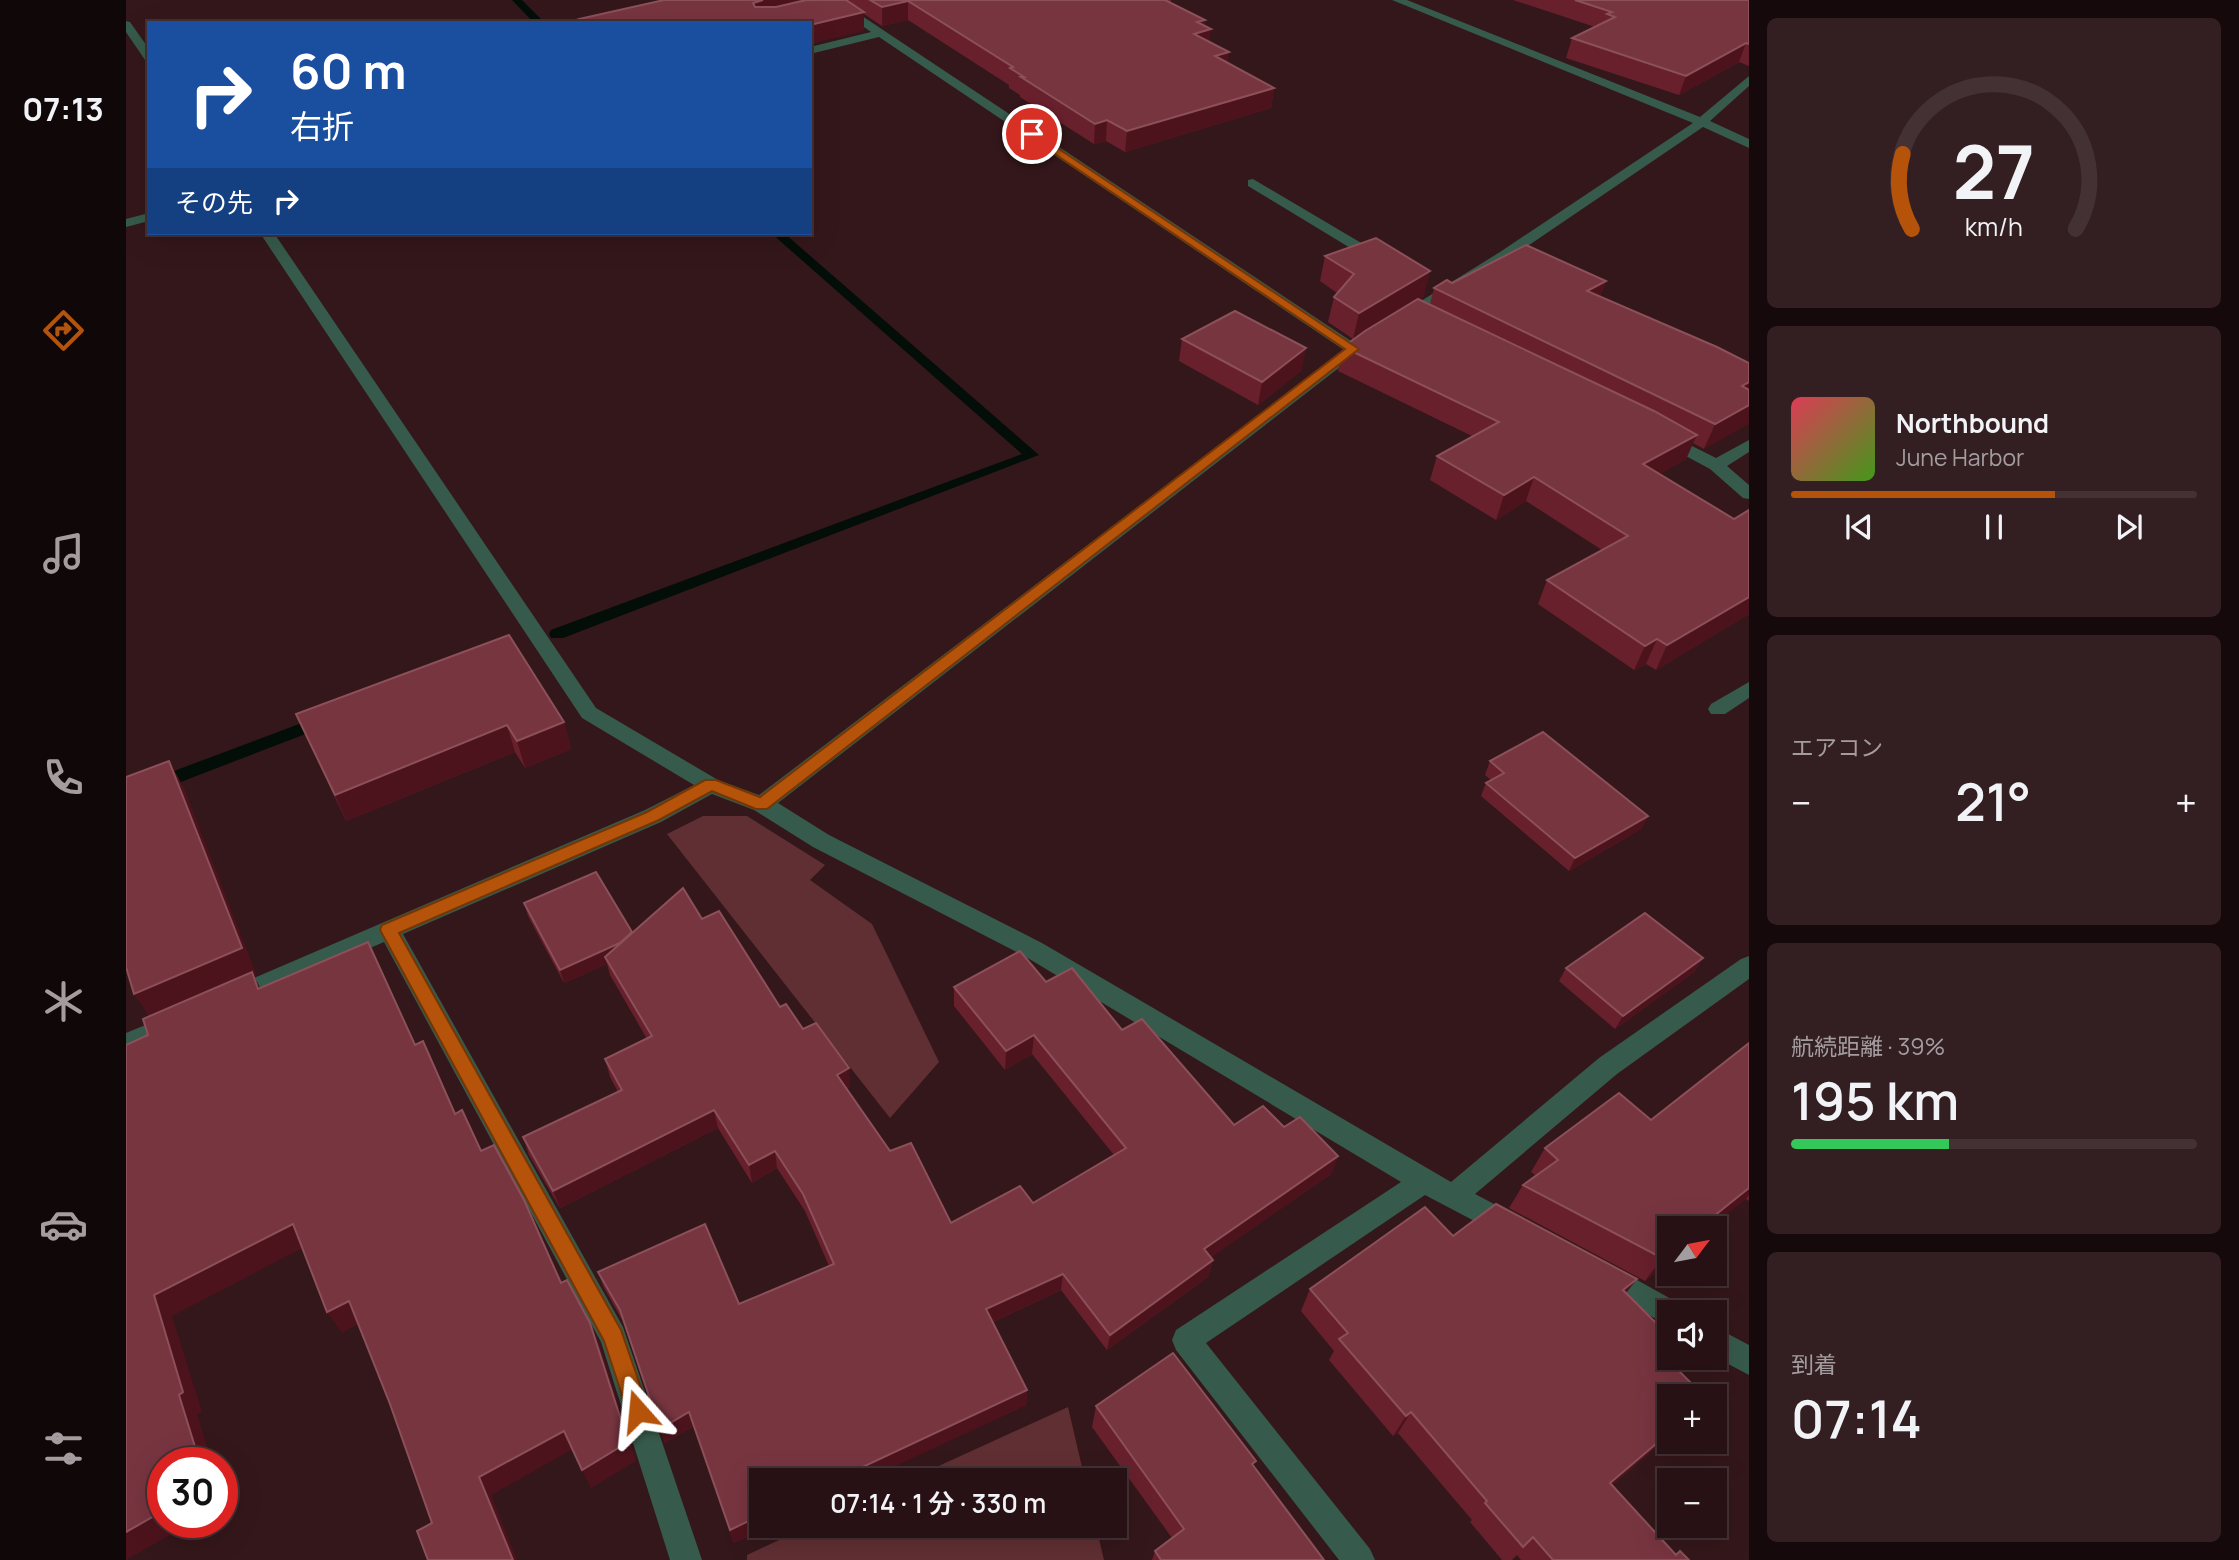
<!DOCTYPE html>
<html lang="ja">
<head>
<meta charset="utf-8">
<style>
  :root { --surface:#271114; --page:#331f22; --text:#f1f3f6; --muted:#a49da0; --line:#433134; --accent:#b45309 }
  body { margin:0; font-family:Manrope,"Noto Sans JP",sans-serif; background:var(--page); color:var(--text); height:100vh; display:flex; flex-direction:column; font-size:26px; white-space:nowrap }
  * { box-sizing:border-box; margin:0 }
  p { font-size:23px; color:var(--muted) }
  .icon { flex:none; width:38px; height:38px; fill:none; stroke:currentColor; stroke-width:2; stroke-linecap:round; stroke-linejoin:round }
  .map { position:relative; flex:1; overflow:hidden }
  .side { display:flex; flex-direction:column; gap:18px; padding:18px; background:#15090b; width:490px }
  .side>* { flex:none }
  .hud { position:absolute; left:21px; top:21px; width:665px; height:214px; border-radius:0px; box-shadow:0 7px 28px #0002,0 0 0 2px var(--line); background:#1a4fa0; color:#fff; overflow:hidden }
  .needle { width:46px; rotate:58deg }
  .fabs { position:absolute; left:1531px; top:1216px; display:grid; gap:14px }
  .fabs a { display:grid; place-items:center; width:70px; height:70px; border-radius:0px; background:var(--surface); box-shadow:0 7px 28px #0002,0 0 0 2px var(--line); font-size:35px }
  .speed { position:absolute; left:21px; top:1447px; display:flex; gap:14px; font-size:35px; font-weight:700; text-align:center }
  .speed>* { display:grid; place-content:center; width:91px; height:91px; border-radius:50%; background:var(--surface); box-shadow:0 7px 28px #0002,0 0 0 2px var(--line); line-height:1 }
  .speed .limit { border:10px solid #d22; background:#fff; color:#111 }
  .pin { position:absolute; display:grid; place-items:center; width:60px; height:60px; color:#fff; margin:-30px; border:4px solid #fff; border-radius:50%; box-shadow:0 2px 7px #0007 }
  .me { position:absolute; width:77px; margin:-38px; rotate:342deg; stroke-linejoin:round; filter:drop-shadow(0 0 5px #0008) }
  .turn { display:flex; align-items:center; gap:24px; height:147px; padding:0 28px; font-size:32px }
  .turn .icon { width:91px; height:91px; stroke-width:2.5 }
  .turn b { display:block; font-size:49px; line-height:60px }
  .then { display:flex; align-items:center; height:66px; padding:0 28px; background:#0003; gap:14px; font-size:26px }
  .big { font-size:52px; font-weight:600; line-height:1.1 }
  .side .widget { flex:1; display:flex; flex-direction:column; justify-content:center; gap:10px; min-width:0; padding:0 24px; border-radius:10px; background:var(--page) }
  .side .dial { align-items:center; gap:0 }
  .dial svg { height:182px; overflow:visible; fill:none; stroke:var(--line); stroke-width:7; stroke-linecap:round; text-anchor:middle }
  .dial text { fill:var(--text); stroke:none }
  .song { display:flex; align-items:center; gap:21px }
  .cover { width:84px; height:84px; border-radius:10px; background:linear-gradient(135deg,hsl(350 70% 55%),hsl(100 70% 35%)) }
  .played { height:7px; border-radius:4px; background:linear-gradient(90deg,var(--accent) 65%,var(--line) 65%) }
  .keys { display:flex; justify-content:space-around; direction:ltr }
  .heat { display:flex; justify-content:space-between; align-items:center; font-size:38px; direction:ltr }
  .charge { height:10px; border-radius:5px; background:linear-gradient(90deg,#34c759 39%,var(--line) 0) }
  .trip { position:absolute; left:623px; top:1468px; width:378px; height:70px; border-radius:0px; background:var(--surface); box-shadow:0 7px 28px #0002,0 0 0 2px var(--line); font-weight:600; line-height:70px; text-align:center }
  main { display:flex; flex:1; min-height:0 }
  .tabs { display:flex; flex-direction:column; width:126px; justify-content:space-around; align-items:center; background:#100708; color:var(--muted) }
  .tabs .icon { width:49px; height:49px }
  .tabs .active { color:var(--accent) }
  .tabs b { font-size:32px; color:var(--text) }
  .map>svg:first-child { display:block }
  .green { fill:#602f33 }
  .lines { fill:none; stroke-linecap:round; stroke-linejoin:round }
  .stream { fill:#030e09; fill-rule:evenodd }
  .street { fill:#365a4b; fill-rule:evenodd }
  .wall { fill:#68202d }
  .shaded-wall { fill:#4d131d }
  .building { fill:#773540; stroke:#8c505a; stroke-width:2 }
  .route { fill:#b45309; stroke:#753606; stroke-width:2 }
</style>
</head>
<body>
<main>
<nav class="tabs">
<b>07:13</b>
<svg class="icon active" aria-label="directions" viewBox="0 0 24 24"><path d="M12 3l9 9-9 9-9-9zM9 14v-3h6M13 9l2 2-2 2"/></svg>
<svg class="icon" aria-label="music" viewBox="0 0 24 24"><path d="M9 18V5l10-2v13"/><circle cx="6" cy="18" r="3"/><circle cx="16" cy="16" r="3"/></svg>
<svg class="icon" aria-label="phone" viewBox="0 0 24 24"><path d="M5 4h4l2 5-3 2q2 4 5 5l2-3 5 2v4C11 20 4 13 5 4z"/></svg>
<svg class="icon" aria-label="climate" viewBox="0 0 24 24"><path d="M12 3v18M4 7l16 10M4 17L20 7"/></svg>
<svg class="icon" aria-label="car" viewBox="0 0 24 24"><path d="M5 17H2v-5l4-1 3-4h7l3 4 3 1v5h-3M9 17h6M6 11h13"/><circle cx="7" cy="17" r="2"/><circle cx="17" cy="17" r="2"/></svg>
<svg class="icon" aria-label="filters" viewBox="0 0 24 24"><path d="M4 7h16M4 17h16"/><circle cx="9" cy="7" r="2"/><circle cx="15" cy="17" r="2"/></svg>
</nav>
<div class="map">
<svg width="1623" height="1560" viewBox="0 0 1623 1560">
  <rect width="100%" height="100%" fill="#34171a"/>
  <g class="green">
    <path d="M577,816H621L699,865L684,880L746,924L813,1062L764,1118L541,834Z"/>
    <path d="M942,1407L959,1480H782Z"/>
    <path d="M683,1526H970L978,1560H621V1555Z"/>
  </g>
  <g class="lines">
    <g class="stream">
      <path d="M386,0H396L419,23H408Z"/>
      <path d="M645,233H658L913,455L437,638H425L423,634L425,630L896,454Z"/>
      <path d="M197,715L205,721L203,725L0,803V789Z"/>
    </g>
    <g class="street">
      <path d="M700,0H712L1228,343L1237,338L1245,343L652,803L703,835L916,943L1325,1182L1473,1058L1615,959L1623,956V979L1491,1074L1349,1194L1391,1216L1395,1225L1391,1234L1382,1237L1373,1234L1299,1195L1080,1343L1244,1549L1249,1560H1213L1050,1350L1046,1340L1050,1330L1275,1182L900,957L687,847L628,810L586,794L535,822L277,934L497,1327L576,1560H544L475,1342L258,942L108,1007L100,1004L96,997L100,990L519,810L568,785L456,718L134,233H148L470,708L592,780L633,795L1218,350L753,37L684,54V47L745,32Z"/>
      <path d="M1266,0H1281L1574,117L1623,76V86L1584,121L1623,139V148L1577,127L1384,258L1284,320H1274L1271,317L1274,314L1374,252L1567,123Z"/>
      <path d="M0,21L4,22L23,49V61L19,60L0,32Z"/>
      <path d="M1127,179L1259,257L1261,260L1259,263H1249L1122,186V180Z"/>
      <path d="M23,213V221L0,227V219Z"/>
      <path d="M1538,432L1590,458L1623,440V452L1601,466L1623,485V499L1617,498L1584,469L1532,441L1530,437L1532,433Z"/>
      <path d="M1623,682V698L1599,714H1585L1582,709L1585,704Z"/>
      <path d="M46,1014L55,1017L58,1024L55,1031L0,1054V1033Z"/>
      <path d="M1479,1262L1554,1304L1557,1312H1544V1327L1469,1284L1465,1275L1469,1266Z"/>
      <path d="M1589,1327L1623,1345V1375L1589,1357Z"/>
    </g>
  </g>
  <g class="wall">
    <path d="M538,0H1045V3L1079,20L1078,26L1083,42L1102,63L1148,88L1145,108L999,152L980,141L968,144L894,97V95L883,88V85L782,20L756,26L738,14V31L684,23H454L453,19Z"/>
    <path d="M1387,0H1623V66L1613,62L1553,95L1440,58L1446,38L1469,27Z"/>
    <path d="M1199,256L1298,296L1293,299L1304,304L1308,288L1326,283L1480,281L1474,297L1623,363L1578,449L1567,443L1560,459L1533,474L1608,519L1623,510V614L1530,670L1520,664L1508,670L1412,604L1421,580L1476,550L1400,501L1370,520L1304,480L1311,456L1346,436L1212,371L1217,347L1232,336L1227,339L1202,322L1208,297L1211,293L1194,281Z"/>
    <path d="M1056,339L1176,370L1132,405L1053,361Z"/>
    <path d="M170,714L438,722L445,749L399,768L389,752L220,821Z"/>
    <path d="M1364,761L1522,816L1515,829L1443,871L1355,796L1360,783L1365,780L1359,775Z"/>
    <path d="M398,903L506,933L576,919L654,1007L677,1029L724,1086L720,1089L764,1151L825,1223L907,1203L988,1155L906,1054L879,1070L828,1006V987L920,982L996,1030L1108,1125L1158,1127L1212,1156L1205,1174L1085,1257L1087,1260L1082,1277L981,1350L935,1290L867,1322L901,1390L900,1405L635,1526H644L608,1543L568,1426L539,1443L499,1325L478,1288L472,1272L613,1304L703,1266L679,1211L651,1168L626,1183L592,1128L434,1208L403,1155L397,1137L492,1092L484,1077L479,1059L521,1039L484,975L481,964L438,983L402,916Z"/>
    <path d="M1577,958L1568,972L1489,1029L1433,981L1440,968Z"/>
    <path d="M1623,1043V1201L1620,1199L1544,1228V1261L1519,1281L1383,1208L1397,1185L1410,1176L1405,1172L1419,1148L1525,1120Z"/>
    <path d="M1327,1236L1500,1293L1544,1358H1548L1545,1362L1544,1435L1486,1485L1549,1555L1563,1560H1395L1391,1555L1386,1560H1376L1344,1522L1346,1520L1272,1433L1267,1436L1203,1360L1208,1351L1175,1311L1184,1289Z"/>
    <path d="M970,1406L1128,1467L1198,1560H1026L1029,1551L1046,1538L966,1427Z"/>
  </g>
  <g class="shaded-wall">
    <path d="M637,0H699L629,22L627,3Z"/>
    <path d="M782,1V20L756,26V7Z"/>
    <path d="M738,12V31L684,44V25Z"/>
    <path d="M1079,20L1077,31L1085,29L1083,48L1066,53L1071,22Z"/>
    <path d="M1620,43L1613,62L1553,95L1560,76Z"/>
    <path d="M1103,52L1101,71L1089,56Z"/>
    <path d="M1148,88L1145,108L999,152L1001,131Z"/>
    <path d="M981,120L980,141L968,144L969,124Z"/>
    <path d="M1304,271L1298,296L1227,339L1233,313Z"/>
    <path d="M1480,281L1471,305L1461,291Z"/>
    <path d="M1180,348L1176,370L1132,405L1136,382Z"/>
    <path d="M1623,382V401L1616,386Z"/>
    <path d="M1623,405V424L1578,449L1589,424Z"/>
    <path d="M1571,435L1560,459L1507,489L1517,464Z"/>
    <path d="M1408,477L1400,501L1370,520L1378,495Z"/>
    <path d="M1623,597V614L1530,670L1541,645Z"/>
    <path d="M1531,639L1520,664L1508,670L1519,646Z"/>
    <path d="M438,722L445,749L399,768L391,741Z"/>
    <path d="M381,725L389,752L220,821L209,795Z"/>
    <path d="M43,761L58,788L130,974L127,975L139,996L25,1019L8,994Z"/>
    <path d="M1522,816L1515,829L1443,871L1449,858Z"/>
    <path d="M508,937L479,957L481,964L438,983L434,970Z"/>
    <path d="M1577,958L1568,972L1489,1029L1497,1016Z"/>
    <path d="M908,1035L906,1054L879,1070L880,1051Z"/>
    <path d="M723,1068L724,1086L712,1093L711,1075Z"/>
    <path d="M588,1110L592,1128L434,1208L427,1191Z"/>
    <path d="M649,1151L651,1168L626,1183L623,1165Z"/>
    <path d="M1212,1156L1205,1174L1073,1266L1078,1249Z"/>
    <path d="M1623,1188V1195L1620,1199L1583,1228H1573Z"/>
    <path d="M167,1224L182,1245L46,1316L76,1412L71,1414L86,1463H74L53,1395L28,1295Z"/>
    <path d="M1544,1252V1261L1519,1281L1536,1258Z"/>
    <path d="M1087,1260L1082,1277L981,1350L984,1335Z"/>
    <path d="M937,1274L935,1290L860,1325V1309Z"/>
    <path d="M1511,1279L1494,1301L1497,1290Z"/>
    <path d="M223,1301L237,1321L216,1333L201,1312Z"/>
    <path d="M464,1323L473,1343L510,1461L465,1488L456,1470Z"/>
    <path d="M901,1390L900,1405L740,1480H709Z"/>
    <path d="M563,1412L568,1426L539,1443L534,1429Z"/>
    <path d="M1285,1412L1272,1433L1267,1436L1280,1416Z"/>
    <path d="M438,1431L447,1449L365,1495L391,1560H387L353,1477Z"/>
    <path d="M1544,1432V1435L1466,1502L1484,1483Z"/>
    <path d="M96,1495L99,1504L96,1506Z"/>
    <path d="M37,1511V1522H67L0,1560V1532Z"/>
    <path d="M635,1515V1526H644L608,1543L604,1530Z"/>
  </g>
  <g class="building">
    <path d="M538,0H637L627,3L629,7H650L680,0H720L738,12L684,25V23H458L453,19Z"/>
    <path d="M744,0H1039L1079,20L1071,22L1085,29L1068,34L1103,52L1089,56L1148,88L1001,131L981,120L969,124L895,77H898L884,68L887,67L782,1L756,7Z"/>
    <path d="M1449,0H1623V44L1620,43L1560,76L1446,38L1489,17L1481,14L1486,12Z"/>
    <path d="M1250,238L1304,271L1233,313L1208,297L1228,274L1199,256Z"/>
    <path d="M1400,245L1480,281L1461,291L1591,347L1623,363V382L1616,386L1623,390V405L1589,424L1308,288L1321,280L1326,283Z"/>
    <path d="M1292,299L1528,411L1571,435L1517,464L1608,519L1623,510V597L1541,645L1531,639L1519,646L1421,580L1502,536L1408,477L1378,495L1311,456L1373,422L1217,347L1239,331Z"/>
    <path d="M1109,311L1180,348L1136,382L1056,339Z"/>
    <path d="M383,635L438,722L391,741L381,725L209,795L170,714Z"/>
    <path d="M1417,732L1522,816L1449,858L1360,783L1378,773L1364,761Z"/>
    <path d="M43,761L116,948L8,994L0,967V777Z"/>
    <path d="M470,872L506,932L494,943L434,970L398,903Z"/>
    <path d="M557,888L576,919L593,911L654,1007L660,1004L677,1029L690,1023L723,1068L711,1075L764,1151L785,1143L825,1223L894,1186L907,1203L1000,1148L908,1035L880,1051L828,987L894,951L920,982L946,968L996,1030L1016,1019L1108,1125L1137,1106L1158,1127L1174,1117L1212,1156L1078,1249L1087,1260L984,1335L937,1274L860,1309L901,1390L709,1480H635V1515L604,1530L563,1412L534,1429L494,1310L472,1272L579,1224L613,1304L708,1264L677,1194L649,1151L623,1165L588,1110L427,1191L397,1137L496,1090L479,1059L526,1036L479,957Z"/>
    <path d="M1519,913L1577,958L1497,1016L1440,968Z"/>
    <path d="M242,942L289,1045L297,1041L329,1114L336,1110L355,1151L368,1145L398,1200L435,1283L441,1280L464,1323L502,1442L456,1470L438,1431L353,1477L387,1560H302L291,1531L306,1523L264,1404L223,1301L201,1312L167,1224L28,1295L57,1392L53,1395L74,1463H37V1511L0,1532V1045L22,1035L17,1019L126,972L132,989Z"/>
    <path d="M1623,1043V1188L1573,1228H1544V1252L1536,1258L1397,1185L1432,1160L1419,1148L1493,1093L1525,1120Z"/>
    <path d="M1370,1204L1511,1279L1497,1290L1544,1337V1358H1545L1542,1360L1578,1396H1544V1432L1484,1483L1550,1555L1554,1551L1563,1560H1427L1407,1537L1397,1547L1359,1503L1361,1501L1285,1412L1280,1416L1213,1339L1222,1333L1184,1289L1299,1207L1327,1236Z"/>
    <path d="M1047,1353L1130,1461L1126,1464L1198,1560H1035L1029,1551L1058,1529L970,1406Z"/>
  </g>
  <path class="route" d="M906,131L1233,349L641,809H630L586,791L533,820L273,933L495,1330L523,1411L520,1419L512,1422L504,1419L478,1341L254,930L256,925L521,812L579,780H590L634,797L1219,349L902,136L901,134Z"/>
</svg>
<div class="fabs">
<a><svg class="needle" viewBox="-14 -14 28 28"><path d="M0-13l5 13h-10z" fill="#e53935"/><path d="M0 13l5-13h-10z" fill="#a49da0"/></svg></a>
<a><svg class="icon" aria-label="sound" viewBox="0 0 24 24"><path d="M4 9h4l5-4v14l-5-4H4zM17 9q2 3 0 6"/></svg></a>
<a>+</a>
<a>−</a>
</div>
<div class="speed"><div class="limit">30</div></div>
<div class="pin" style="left:906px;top:134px;background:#d93025"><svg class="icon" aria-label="arrive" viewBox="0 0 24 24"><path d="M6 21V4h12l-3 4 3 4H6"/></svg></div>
<svg class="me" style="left:512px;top:1411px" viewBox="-20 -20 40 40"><path d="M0-17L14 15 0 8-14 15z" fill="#b45309" stroke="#fff" stroke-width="4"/></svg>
<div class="trip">07:14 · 1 分 · 330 m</div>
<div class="hud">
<div class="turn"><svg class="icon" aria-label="right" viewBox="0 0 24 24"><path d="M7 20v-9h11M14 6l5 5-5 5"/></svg><div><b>60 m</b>右折</div></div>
<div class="then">その先<svg class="icon" aria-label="right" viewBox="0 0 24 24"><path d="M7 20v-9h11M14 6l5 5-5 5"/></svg></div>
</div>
</div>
<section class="side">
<div class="widget dial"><svg viewBox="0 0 100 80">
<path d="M14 69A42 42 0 1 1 86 69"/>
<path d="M14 69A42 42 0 0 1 10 36" stroke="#b45309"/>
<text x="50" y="56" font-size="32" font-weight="700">27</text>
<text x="50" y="72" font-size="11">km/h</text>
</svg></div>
<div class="widget">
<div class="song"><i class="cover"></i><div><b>Northbound</b><p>June Harbor</p></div></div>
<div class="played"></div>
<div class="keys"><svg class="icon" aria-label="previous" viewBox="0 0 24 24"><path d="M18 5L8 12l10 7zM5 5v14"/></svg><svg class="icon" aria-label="pause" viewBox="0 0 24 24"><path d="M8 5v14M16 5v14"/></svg><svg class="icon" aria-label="next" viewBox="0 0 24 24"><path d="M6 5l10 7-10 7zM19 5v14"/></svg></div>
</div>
<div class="widget"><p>エアコン</p>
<div class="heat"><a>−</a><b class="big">21°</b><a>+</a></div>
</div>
<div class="widget"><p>航続距離 · 39%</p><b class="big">195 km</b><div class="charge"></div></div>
<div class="widget"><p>到着</p><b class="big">07:14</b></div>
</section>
</main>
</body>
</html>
